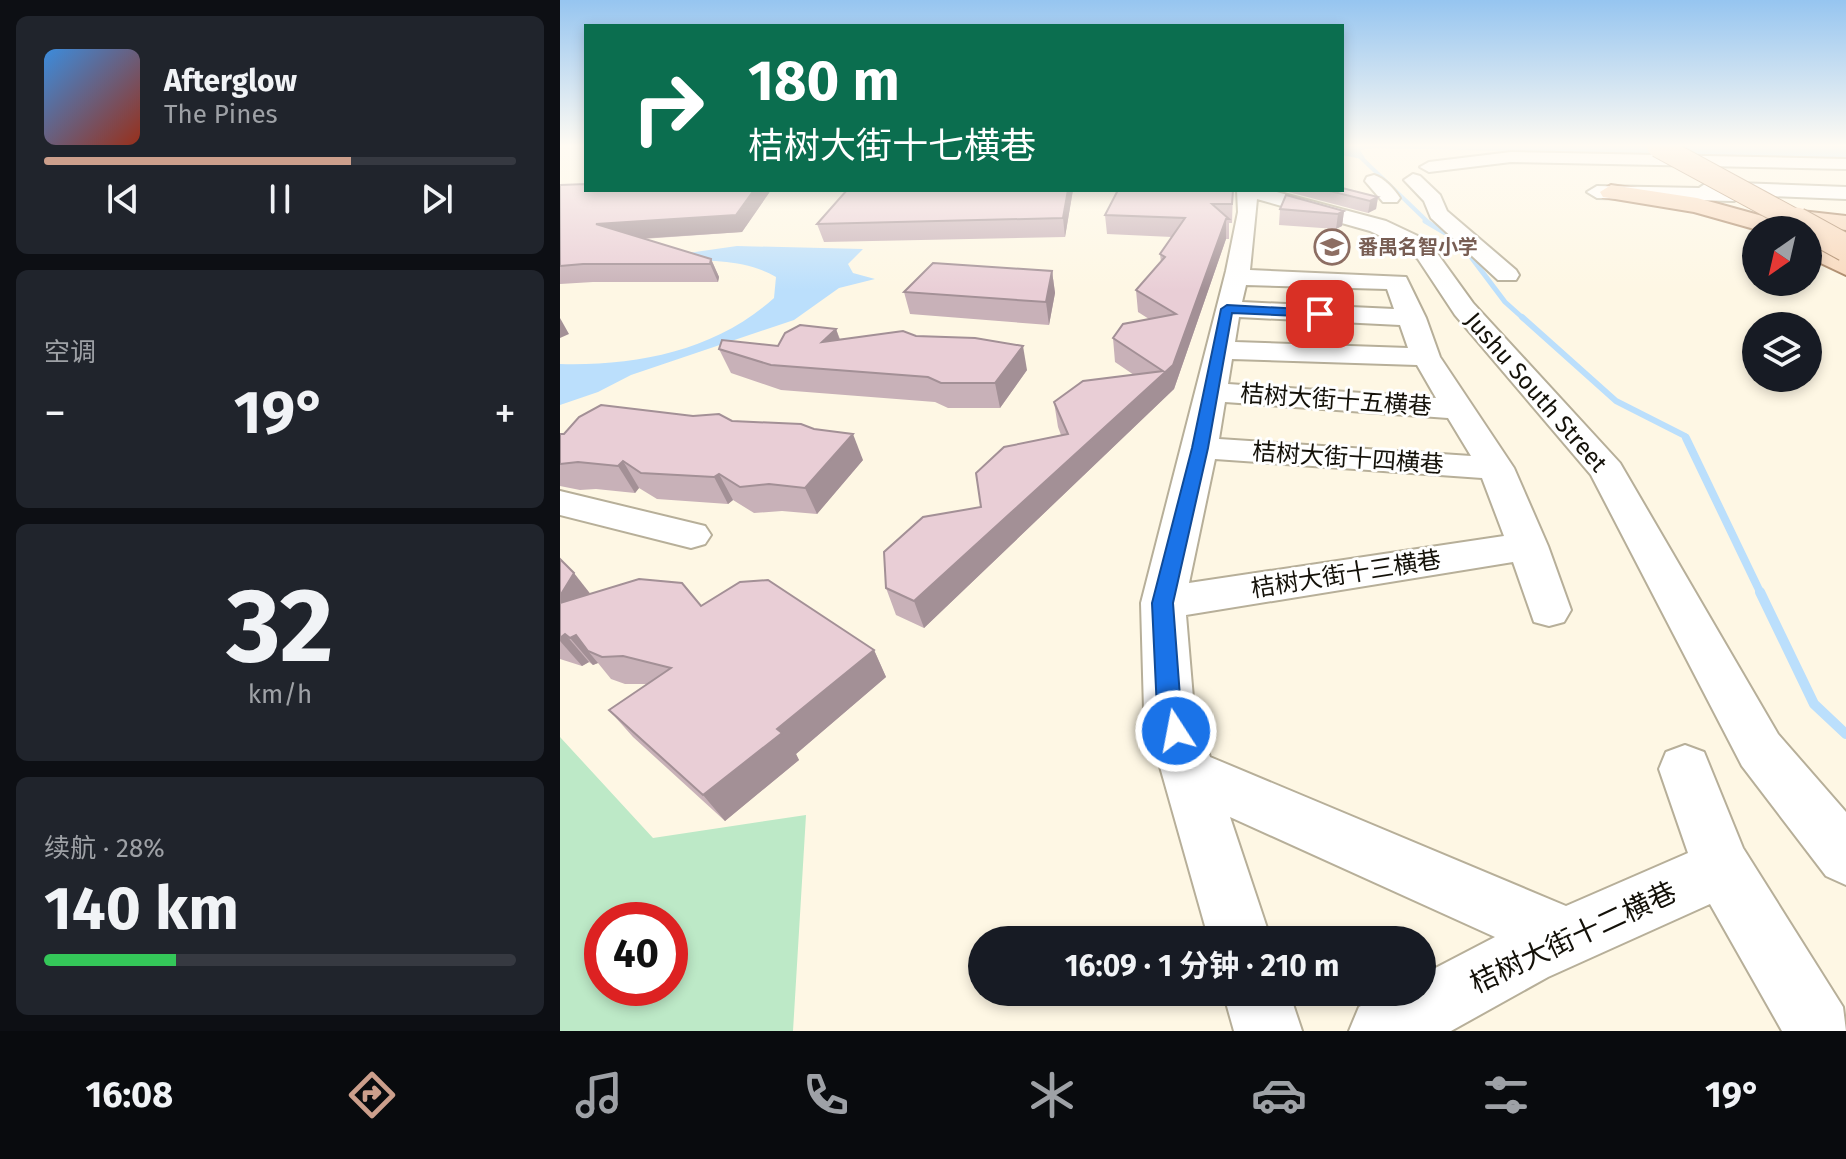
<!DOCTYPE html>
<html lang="zh">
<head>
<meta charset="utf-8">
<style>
  :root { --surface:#171b24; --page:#20242c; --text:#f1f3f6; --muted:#9ea1a6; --line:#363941; --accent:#cc9f8c }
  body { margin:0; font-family:"Fira Sans","Noto Sans SC",sans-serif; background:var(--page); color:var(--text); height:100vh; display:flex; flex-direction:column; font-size:30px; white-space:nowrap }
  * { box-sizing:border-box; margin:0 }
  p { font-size:26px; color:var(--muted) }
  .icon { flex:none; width:44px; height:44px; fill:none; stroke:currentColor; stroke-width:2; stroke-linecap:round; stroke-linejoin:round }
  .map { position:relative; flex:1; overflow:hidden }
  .sheet { display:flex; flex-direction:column; gap:16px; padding:16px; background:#0d0f14; width:560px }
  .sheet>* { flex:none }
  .guide { position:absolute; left:24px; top:24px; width:760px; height:168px; border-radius:0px; box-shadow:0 4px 12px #0003; background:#0b6e4f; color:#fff; overflow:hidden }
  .needle { width:52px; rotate:214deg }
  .buttons { position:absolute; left:1182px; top:216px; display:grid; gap:16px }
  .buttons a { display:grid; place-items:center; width:80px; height:80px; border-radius:50%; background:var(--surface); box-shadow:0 4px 12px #0003; font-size:40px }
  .speed { position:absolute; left:24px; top:902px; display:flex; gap:16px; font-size:40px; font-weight:700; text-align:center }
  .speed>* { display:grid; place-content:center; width:104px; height:104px; border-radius:50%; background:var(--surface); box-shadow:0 4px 12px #0003; line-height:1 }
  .speed .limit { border:12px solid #d22; background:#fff; color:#111 }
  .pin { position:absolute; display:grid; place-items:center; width:68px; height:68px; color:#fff; margin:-34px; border-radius:16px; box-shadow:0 4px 12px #0006 }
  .me { position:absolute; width:88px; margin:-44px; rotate:349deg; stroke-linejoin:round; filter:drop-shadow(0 0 6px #0008) }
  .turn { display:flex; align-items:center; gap:28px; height:168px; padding:0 32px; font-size:36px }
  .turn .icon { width:104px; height:104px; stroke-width:2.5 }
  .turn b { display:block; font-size:56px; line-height:68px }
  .big { font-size:60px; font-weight:700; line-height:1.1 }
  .sheet .tile { flex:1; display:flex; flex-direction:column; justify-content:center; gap:12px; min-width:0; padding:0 28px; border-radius:12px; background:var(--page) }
  .sheet .dial { align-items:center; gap:0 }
  .dial b { font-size:104px; line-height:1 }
  .song { display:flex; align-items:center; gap:24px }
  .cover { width:96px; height:96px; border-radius:12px; background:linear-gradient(135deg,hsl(210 70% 55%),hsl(10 70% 35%)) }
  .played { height:8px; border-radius:4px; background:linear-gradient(90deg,var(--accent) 65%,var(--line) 65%) }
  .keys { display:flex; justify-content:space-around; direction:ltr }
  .heat { display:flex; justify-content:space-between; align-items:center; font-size:44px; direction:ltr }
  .charge { height:12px; border-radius:6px; background:linear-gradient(90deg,#34c759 28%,var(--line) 0) }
  .trip { position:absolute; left:408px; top:926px; width:468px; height:80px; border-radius:40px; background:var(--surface); box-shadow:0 4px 12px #0003; font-weight:700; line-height:80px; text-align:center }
  .tabs { display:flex; height:128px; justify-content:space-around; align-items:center; background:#090b0e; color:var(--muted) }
  .tabs .icon { width:56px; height:56px }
  .tabs .active { color:var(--accent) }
  .tabs b { font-size:36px; color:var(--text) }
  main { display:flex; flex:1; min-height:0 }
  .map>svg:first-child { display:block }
  .green { fill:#bde9c7; fill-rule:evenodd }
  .water { fill:#bbdffc }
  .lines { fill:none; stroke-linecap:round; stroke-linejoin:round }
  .stream-far4 { stroke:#bbdffc; stroke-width:4 }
  .stream-far3 { stroke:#bbdffc; stroke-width:5 }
  .stream-far2 { stroke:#bbdffc; stroke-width:6 }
  .stream-far1 { stroke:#bbdffc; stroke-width:8 }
  .stream { stroke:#bbdffc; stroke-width:10 }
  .minor-casing { stroke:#b7af99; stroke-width:4 }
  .major-casing { stroke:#a68160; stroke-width:4 }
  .minor { fill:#fff; fill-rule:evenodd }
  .major { fill:#f8d8bc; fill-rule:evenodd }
  .major-bridge-far1-casing { stroke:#a68160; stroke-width:24; stroke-linecap:butt }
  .major-bridge-casing { stroke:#a68160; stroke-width:29; stroke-linecap:butt }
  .major-bridge-far1 { stroke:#f8d8bc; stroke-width:22 }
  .major-bridge { stroke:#f8d8bc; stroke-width:27 }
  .wall { fill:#c8b1b8 }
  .shaded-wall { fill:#a39096 }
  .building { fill:#e9ced6; stroke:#a39096; stroke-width:2 }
  .route { fill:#1a73e8; stroke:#114b97; stroke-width:2 }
  .labels { text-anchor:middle; stroke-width:6; stroke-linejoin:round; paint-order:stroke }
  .far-education-label { font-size:20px; font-weight:bold; fill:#785e54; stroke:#fff; text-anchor:start }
  .street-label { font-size:24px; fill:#141109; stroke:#fff }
  .near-street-label { font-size:28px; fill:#141109; stroke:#fff }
</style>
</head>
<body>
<main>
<section class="sheet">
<div class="tile">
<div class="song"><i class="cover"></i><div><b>Afterglow</b><p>The Pines</p></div></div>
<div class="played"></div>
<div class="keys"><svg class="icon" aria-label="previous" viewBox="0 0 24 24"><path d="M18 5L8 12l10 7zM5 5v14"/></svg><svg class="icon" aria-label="pause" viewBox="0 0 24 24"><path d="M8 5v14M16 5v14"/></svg><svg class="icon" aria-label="next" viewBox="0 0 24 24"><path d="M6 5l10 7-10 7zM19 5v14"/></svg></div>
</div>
<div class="tile"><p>空调</p>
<div class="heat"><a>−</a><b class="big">19°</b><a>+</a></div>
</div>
<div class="tile dial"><b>32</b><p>km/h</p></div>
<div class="tile"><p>续航 · 28%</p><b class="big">140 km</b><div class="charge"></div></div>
</section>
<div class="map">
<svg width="1286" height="1031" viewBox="0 0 1286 1031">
  <rect width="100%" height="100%" fill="#fef7e4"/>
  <path class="green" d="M0,737L93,838L246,815L233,1031H0ZM42,920H110V988H42Z"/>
  <g class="water">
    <path d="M782,146H1286V158L814,148L800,150L806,160L782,155Z"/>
    <path d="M177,246L303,249L288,264L293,273L315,279L279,288L234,320L71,375L38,392L0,405V364C77,366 155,351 214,298L216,277C185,259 151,261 116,260L128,253Z"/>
  </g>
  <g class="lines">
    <path class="stream-far4" d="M789,146L869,223"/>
    <path class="stream-far3" d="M865,221L899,241L945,302L964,319"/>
    <path class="stream-far2" d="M962,317L1056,401L1125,436L1127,440"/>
    <path class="stream-far1" d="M1126,438L1201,594"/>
    <path class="stream" d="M1200,592L1254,704L1286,734"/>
    <defs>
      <g id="minor">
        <path d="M951,152L1286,159V169L951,162L869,172L860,167L869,162Z"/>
        <path d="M853,174L860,176L880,195L887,211L956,270L959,275L956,280H938L871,218L864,201L844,180Z"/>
        <path d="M814,175C824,178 834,189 840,198L837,202H823L805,181L807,177Z"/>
        <path d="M1148,182L1286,187V199L1184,195L1174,201L1037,198L1027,192L1037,186L1139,188Z"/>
        <path d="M677,190H709L826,221L862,238L874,249L913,303L1060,463L1218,734L1286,812V885L1266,876L1182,766L1031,475L895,315L858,259L846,248L810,231L697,199L690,270L846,277L866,318L880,357L954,468L988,546L1011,610L1004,622L989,626L974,622L953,562L626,615L634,710L650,757L1006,906L1128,853L1099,769L1106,752L1125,745L1144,752L1183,848L1283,1007L1286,1031H1222L1150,904L988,977L891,1031H789L799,1007L828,992H862V975L935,937L670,817L711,940H649L584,710L581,603L666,271L678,212ZM686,285L827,289L834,309L682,302ZM679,317L840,325L848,348L675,342ZM672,359L857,365L876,398L668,384ZM665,402L888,418L911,456L659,439ZM655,459L922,478L944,536L629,583Z"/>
        <path d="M0,491L145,526L151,535L145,544L131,548L0,515Z"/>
        <path d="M663,992H729L742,1031H674Z"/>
      </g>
      <g id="major">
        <path d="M1051,185L1137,198L1206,217L1241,211L1286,216V230L1241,225L1230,227L1229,230H1198L1134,212L1043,197L1040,192Z"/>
        <path d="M1248,238L1286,256V275L1248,257Z"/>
      </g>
    </defs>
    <use href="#minor" class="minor-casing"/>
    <use href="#major" class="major-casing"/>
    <use href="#minor" class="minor"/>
    <use href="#major" class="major"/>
    <defs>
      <path id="major-bridge-far1" d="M1098,146L1240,223"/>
      <path id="major-bridge" d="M1237,221L1286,248"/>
    </defs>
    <use href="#major-bridge-far1" class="major-bridge-far1-casing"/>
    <use href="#major-bridge" class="major-bridge-casing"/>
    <use href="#major-bridge-far1" class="major-bridge-far1"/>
    <use href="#major-bridge" class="major-bridge"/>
  </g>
  <g class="wall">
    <path d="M0,185L26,190H211L182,232L83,239L151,259L159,277L158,282H33L0,284Z"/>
    <path d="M287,190H513L505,237L264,242L257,224Z"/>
    <path d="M673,190L672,223H669V239H666L614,389L364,628L336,615L326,588L421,507L501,435L498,427L494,402L574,375L555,362L553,338L589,319L578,312L576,290L601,262L600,254L612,237L547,234L545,215Z"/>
    <path d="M721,190H766L818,197L816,209L808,213Z"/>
    <path d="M720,209L784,211L782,226L776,229L719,225Z"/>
    <path d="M492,271L495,293L489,325L350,314L344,292Z"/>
    <path d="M276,329L280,339L356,336L467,370L440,408H388L375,402L221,390L171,373L159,349L218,346Z"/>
    <path d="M172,421L303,460L257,514L222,511L194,513L173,500L168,504L97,499L79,488L75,493L36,489L20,490L0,486V434Z"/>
    <path d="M0,559L30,594L141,606L314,650L326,677L236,754L239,760L165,821L73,737L49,710L88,684H65L51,679L38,663L33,665L29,662L22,666L0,659Z"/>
  </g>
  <g class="shaded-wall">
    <path d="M194,190H211L182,232L45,241L36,224Z"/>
    <path d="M508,190H513L505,237L503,218Z"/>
    <path d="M818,197L816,209L808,213L810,201Z"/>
    <path d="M784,211L782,226L776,229L778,214Z"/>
    <path d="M666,219V239L614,389L364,628L354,601L613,365Z"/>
    <path d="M151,259L159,277L158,282L150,264Z"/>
    <path d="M492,271L495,293L489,325L486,302Z"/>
    <path d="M0,318L9,334L0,338Z"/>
    <path d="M276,329L284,353L262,342Z"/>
    <path d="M463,346L467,370L440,408L435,383Z"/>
    <path d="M293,434L303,460L257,514L245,488Z"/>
    <path d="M63,461L79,488L75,493L58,466Z"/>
    <path d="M159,474L173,500L168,504L154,477Z"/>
    <path d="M14,573L36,601L0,610V596Z"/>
    <path d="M5,634L29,662L22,666L0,641V638Z"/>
    <path d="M16,635L28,651L38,663L33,665L10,638Z"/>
    <path d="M314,650L326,677L236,754L239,760L165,821L143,795L217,729Z"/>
  </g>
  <g class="building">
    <path d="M26,184V190H194L176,215L36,224L151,259L150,264H23L0,266V185Z"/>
    <path d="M782,188L818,197L810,201L766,190H782Z"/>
    <path d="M287,190H508L503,218L257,224Z"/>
    <path d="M558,190H673L672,204H652L669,219H666L613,365L354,601L326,588L324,552L363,517L421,507L416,473L444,447L508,434L494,402L523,381L603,371L553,338L563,324L616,314L576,290L605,257L600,254L625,218L545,215Z"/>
    <path d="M726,195L784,211L778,214L720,209Z"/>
    <path d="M373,263L492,271L486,302L344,292Z"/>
    <path d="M240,325L276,329L262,342L343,331L356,336L415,338L463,346L435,383H381L368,377L211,365L159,349L162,340L218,346L225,333Z"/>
    <path d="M41,405L133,416L159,414L172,421L241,424L254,429L293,434L245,488L209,484L180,487L159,474L154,477L81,473L63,461L58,466L18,462L0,464V434H4L19,417Z"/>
    <path d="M0,559L14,573L0,596Z"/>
    <path d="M79,579L122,583L141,606L180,582L208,580L314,650L217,729L222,733L143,795L49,710L111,668L63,656L42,657L28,651L16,635L10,638L5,634L0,638V603Z"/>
  </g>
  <linearGradient id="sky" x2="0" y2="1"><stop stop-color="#96c5f0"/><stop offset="0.5" stop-color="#fffbf3"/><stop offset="1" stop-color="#fffbf3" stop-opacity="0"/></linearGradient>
  <rect width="1286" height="291" fill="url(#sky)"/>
  <path class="route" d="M667,305L760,310L766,314L760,317L672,313L648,448L613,603L621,710L628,731L624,738L616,741L607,738L597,710L592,603L632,448L661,309Z"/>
  <defs>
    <symbol id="school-ring" viewBox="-11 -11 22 22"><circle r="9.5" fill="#fff" stroke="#8d6e63" stroke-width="1.5"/><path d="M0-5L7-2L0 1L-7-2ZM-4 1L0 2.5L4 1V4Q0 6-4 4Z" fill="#8d6e63"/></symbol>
  </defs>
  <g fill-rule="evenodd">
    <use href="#school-ring" x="752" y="227" width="40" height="40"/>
  </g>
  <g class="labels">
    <g class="far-education-label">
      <text x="798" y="254">番禺名智小学</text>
    </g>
    <g class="street-label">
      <text transform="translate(976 392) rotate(49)" y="8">Jushu South Street</text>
      <text transform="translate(776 400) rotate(4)" y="8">桔树大街十五横巷</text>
      <text transform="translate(788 458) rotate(4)" y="8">桔树大街十四横巷</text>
      <text transform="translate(786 574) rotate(-9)" y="8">桔树大街十三横巷</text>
    </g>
    <g class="near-street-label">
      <text transform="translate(1013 937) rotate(-25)" y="10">桔树大街十二横巷</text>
    </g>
  </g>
</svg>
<div class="buttons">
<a><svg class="needle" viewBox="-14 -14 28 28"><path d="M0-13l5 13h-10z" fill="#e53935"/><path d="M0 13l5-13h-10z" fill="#9ea1a6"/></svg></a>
<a><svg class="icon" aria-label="layers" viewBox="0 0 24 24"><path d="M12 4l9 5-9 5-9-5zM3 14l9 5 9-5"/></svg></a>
</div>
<div class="speed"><div class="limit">40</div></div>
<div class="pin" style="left:760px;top:314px;background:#d93025"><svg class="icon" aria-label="arrive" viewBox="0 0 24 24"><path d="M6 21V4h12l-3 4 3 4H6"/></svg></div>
<svg class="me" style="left:616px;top:731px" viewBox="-20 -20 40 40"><circle r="17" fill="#1a73e8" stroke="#fff" stroke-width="3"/><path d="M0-11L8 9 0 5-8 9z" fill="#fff"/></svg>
<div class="trip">16:09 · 1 分钟 · 210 m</div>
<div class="guide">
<div class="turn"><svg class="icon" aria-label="right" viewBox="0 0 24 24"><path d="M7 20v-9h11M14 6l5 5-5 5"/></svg><div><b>180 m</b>桔树大街十七横巷</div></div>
</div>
</div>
</main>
<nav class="tabs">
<b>16:08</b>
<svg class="icon active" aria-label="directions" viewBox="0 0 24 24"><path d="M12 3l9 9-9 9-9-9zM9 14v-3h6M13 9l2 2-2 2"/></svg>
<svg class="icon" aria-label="music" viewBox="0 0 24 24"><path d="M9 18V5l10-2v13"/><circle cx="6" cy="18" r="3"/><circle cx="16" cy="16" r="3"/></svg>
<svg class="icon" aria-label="phone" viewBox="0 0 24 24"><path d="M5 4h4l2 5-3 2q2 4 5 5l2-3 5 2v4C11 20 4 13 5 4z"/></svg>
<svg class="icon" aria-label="climate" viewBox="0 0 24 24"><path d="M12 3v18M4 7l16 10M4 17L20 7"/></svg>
<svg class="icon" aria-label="car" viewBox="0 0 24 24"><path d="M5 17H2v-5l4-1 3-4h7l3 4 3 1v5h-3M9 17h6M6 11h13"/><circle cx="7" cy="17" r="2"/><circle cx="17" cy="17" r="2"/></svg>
<svg class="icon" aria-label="filters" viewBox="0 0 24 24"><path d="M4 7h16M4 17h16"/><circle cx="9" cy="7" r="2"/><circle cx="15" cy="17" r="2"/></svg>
<b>19°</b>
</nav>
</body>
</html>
